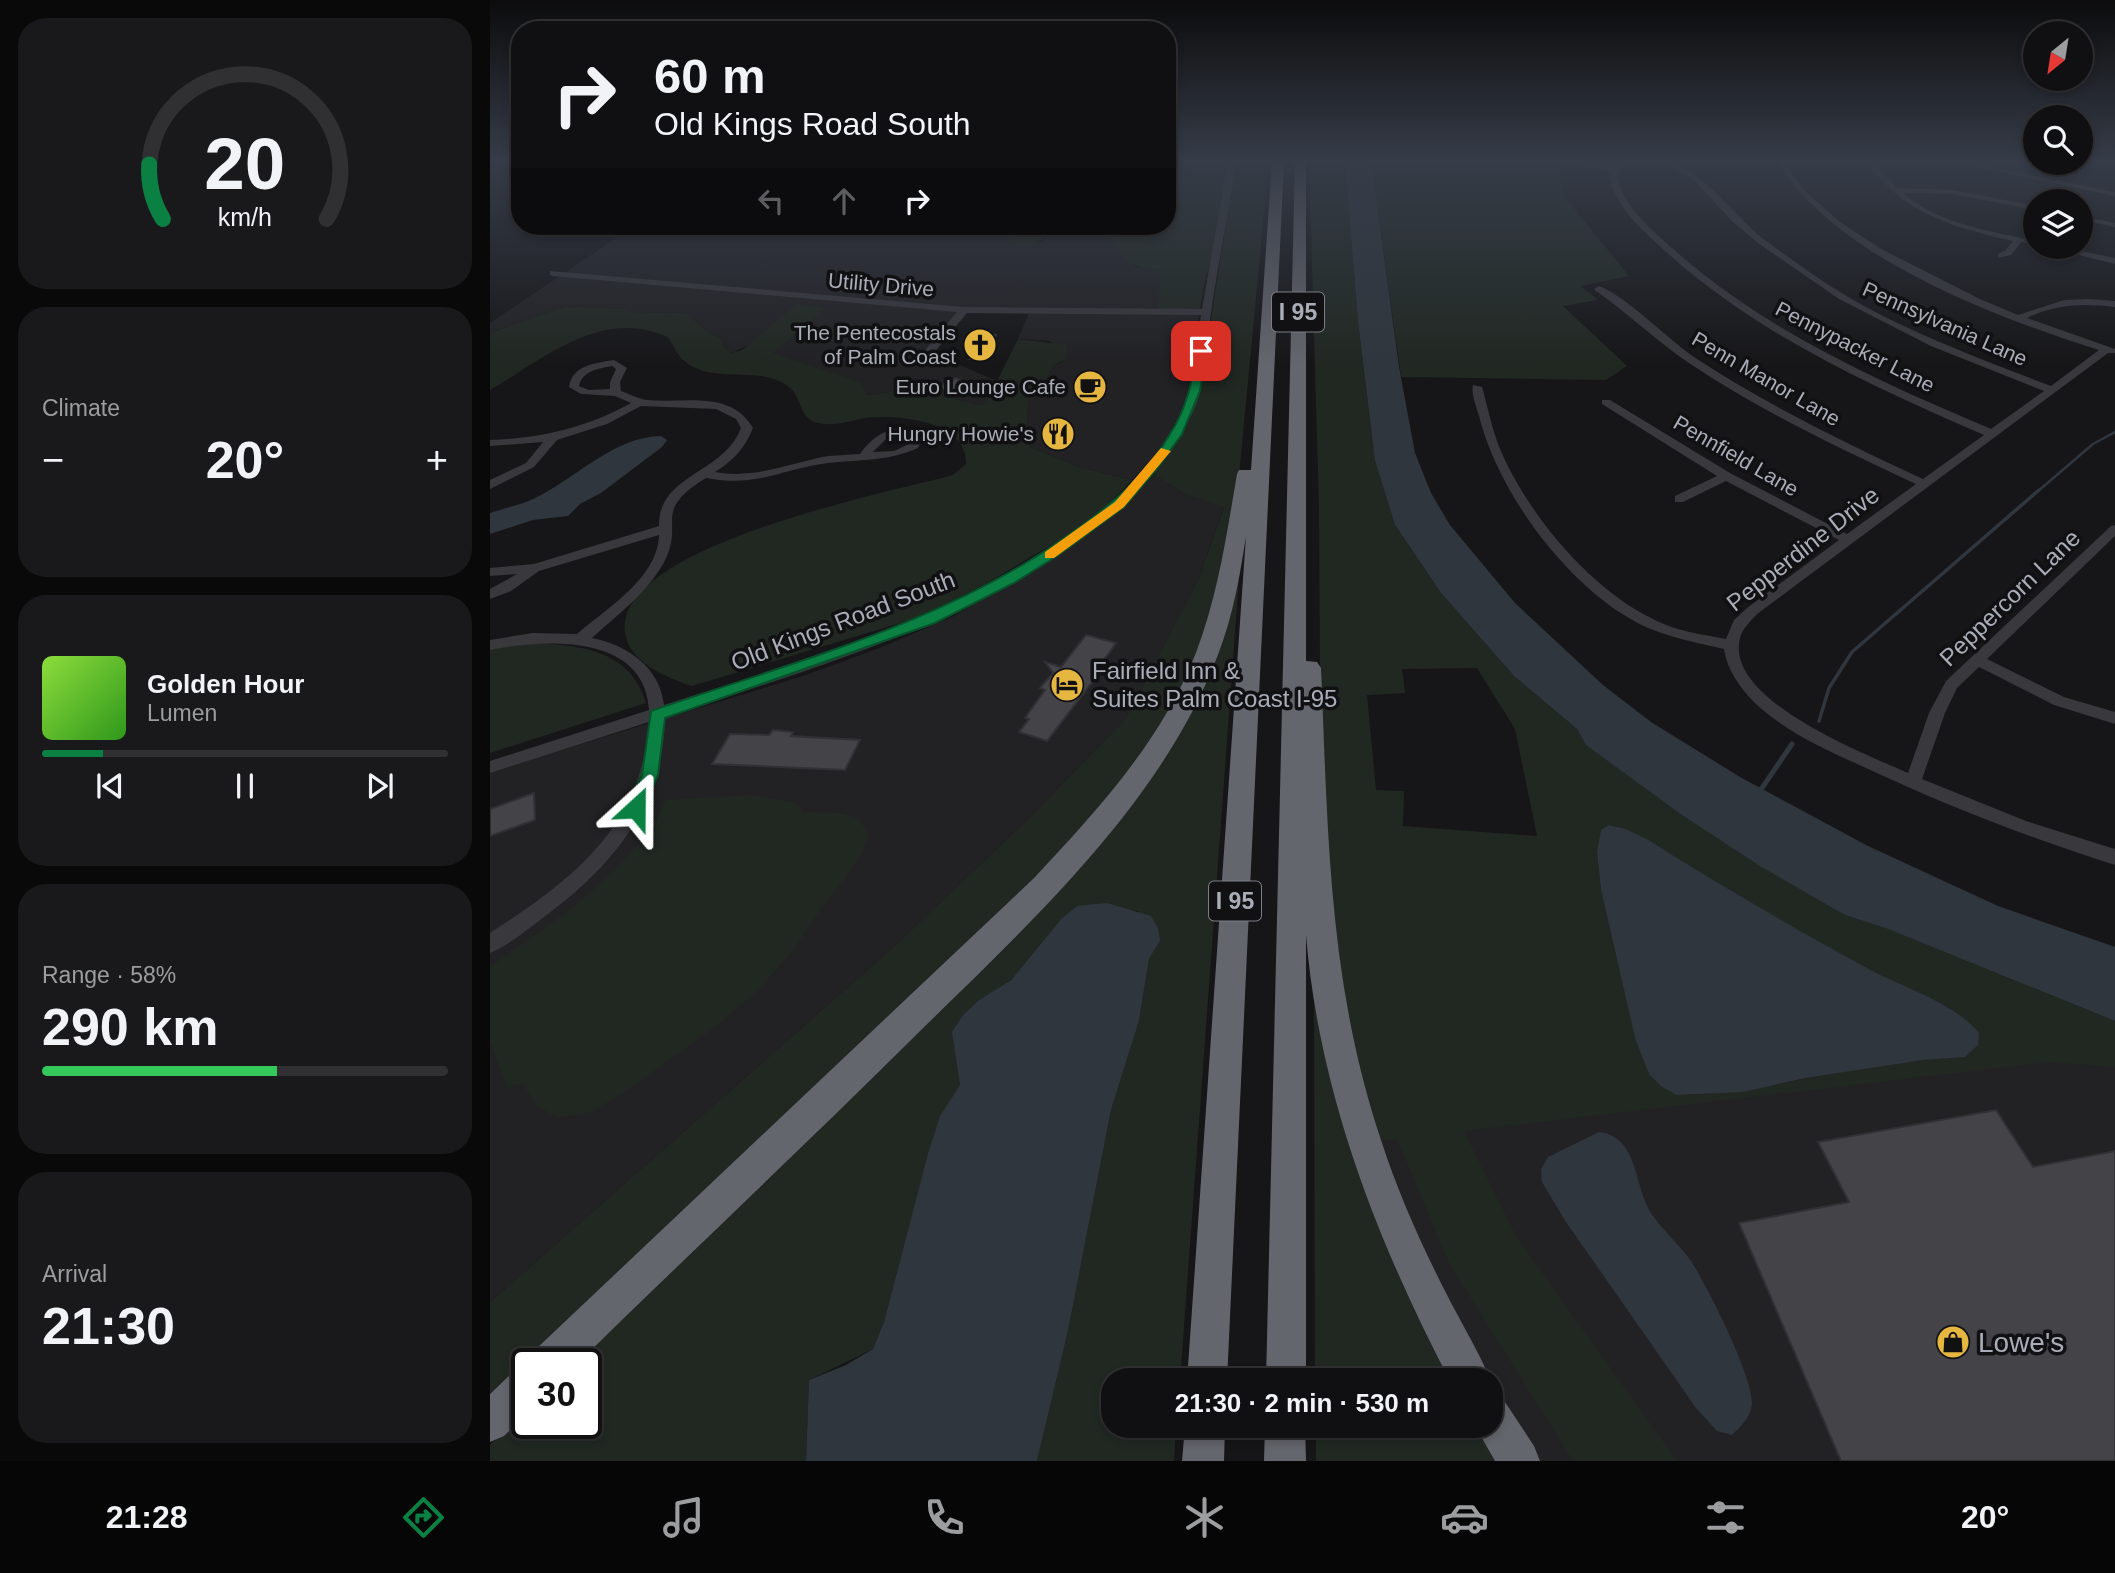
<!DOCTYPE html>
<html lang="en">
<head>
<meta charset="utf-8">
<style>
  :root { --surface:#101012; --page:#19191b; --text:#f1f3f6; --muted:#9c9d9f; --line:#303032; --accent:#0b8043 }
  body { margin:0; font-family:Arial,sans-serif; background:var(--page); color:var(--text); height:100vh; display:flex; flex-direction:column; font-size:26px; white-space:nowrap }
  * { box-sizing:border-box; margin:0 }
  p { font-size:23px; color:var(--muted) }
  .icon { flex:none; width:38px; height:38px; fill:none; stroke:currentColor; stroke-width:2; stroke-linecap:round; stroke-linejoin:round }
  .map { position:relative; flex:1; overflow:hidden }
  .sheet { display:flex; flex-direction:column; gap:18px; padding:18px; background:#09090a; width:490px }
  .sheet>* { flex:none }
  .top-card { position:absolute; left:21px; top:21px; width:665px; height:214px; border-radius:28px; box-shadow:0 4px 10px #0003,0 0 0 2px var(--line); background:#101012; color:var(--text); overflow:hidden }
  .needle { width:46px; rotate:210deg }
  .controls { position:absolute; left:1533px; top:21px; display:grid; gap:14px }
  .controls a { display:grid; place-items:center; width:70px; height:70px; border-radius:50%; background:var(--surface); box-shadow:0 4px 10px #0003,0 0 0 2px var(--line); font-size:35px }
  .speed { position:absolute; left:21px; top:1348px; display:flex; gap:14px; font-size:35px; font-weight:700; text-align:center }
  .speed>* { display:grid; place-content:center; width:91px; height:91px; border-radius:50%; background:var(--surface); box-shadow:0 4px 10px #0003,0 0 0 2px var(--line); line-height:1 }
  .speed .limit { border:4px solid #111; border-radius:10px; background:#fff; color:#111 }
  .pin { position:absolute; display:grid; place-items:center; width:60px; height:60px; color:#fff; margin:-30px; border-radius:14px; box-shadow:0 4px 10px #0006 }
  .me { position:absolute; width:77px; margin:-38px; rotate:24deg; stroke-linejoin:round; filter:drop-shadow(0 0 5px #0008) }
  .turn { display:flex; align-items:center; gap:24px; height:147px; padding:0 28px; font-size:32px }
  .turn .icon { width:91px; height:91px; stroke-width:2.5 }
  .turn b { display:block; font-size:49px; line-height:60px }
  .lanes { display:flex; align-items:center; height:66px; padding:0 28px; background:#0003; justify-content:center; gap:35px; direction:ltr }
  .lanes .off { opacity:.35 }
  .big { font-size:52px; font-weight:800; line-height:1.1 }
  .sheet .card { flex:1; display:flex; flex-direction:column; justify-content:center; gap:10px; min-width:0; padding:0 24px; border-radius:28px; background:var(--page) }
  .sheet .dial { align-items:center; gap:0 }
  .dial svg { height:182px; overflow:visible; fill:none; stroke:var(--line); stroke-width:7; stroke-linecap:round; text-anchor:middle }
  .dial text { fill:var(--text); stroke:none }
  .song { display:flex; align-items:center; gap:21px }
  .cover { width:84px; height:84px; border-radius:10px; background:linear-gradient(135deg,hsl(90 70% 55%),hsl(110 70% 35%)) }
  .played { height:7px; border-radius:4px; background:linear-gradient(90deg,var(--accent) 15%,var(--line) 15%) }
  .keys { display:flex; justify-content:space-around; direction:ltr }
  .heat { display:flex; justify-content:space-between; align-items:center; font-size:38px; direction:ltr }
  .charge { height:10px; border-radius:5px; background:linear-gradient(90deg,#34c759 58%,var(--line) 0) }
  .trip { position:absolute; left:611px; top:1368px; width:402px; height:70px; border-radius:28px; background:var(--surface); box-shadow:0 4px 10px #0003,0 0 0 2px var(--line); font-weight:800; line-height:70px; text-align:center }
  .tab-bar { display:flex; height:112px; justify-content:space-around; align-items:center; background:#060607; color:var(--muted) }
  .tab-bar .icon { width:49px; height:49px }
  .tab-bar .current { color:var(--accent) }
  .tab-bar b { font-size:32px; color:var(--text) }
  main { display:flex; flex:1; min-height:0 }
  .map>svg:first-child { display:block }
  .built { fill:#222225 }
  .green { fill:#212822; fill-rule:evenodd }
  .water { fill:#2f363d }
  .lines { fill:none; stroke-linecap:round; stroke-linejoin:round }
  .stream-far2 { stroke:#2f363d; stroke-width:2.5 }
  .stream-far1 { stroke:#2f363d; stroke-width:3.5 }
  .stream { stroke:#2f363d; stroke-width:5 }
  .building { fill:#434348; stroke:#313034; stroke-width:2 }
  .minor { fill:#38383d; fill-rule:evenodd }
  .highway { fill:#64666d; fill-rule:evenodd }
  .route { fill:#0b8043; stroke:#07532c; stroke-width:2 }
  .slow { fill:#f59e0b }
  .labels { text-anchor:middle; stroke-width:7; stroke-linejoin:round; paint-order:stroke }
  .far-street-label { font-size:21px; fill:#a9adb7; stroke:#111113 }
  .far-poi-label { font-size:21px; fill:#a9adb7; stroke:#111113; text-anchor:end }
  .shield { fill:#111113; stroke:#7b7e86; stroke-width:2 }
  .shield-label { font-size:23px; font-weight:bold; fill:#a9adb7 }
  .street-label { font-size:24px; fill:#a9adb7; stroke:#111113 }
  .poi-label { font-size:24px; fill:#a9adb7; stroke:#111113; text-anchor:start }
  .near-poi-label { font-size:28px; fill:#a9adb7; stroke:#111113; text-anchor:start }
</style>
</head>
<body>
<main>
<section class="sheet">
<div class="card dial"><svg viewBox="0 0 100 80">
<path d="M14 69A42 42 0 1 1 86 69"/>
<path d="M14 69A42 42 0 0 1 8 45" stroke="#0b8043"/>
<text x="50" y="56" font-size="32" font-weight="700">20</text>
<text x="50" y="72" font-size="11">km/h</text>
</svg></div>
<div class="card"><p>Climate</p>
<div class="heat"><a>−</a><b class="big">20°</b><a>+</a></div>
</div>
<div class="card">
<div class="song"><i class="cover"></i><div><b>Golden Hour</b><p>Lumen</p></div></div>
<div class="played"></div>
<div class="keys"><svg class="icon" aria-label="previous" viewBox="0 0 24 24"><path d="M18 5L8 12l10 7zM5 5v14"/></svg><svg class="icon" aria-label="pause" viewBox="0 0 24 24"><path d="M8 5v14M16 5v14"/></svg><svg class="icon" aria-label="next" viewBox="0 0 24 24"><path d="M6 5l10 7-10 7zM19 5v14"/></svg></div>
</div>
<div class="card"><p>Range · 58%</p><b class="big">290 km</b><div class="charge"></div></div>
<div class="card"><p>Arrival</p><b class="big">21:30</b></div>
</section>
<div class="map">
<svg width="1625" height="1461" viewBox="0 0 1625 1461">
  <rect width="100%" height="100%" fill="#161618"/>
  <g class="built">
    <path d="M144,226H535L521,244L528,245L551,242L558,236L609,233L625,239L627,246L644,266L672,271L709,314L706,352L697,400L673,446L642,480L592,468L540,447L537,421L539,400L554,383L564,365L573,362L560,341L528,339L539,313L477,312L444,354L507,381L496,403L488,405L425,388L378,395L369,382L282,353L335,308L242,353L235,348L231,338L219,333L196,313L139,312L136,309L76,306L0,333V323Z"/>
    <path d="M664,475L697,495L734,506L709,578L636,718L543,814L408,943L0,1302V772L316,675L392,647L464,616L572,552L634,506Z"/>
    <path d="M1625,1021V1461H1048L970,1326L926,1233L890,1140Z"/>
  </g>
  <g class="green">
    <path d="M677,161H739L726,246L716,276L709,314H667L671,271C648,267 632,266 625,240C610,234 573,229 557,237C537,247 544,246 520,244L535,226H677Z"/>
    <path d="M746,161H779L749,476L742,522L712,645L671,727L605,819L168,1240L0,1393V1302L408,943L543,814L636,718L709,578L734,507L697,495L664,475L696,428L709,396Z"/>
    <path d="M819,161H855L868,322L885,461L905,525L951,593L1024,676L1087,729L1097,745L1189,813L1355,915L1398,929L1625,1021V1067L1559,1062L974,1131L1026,1236L1187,1461H1083L960,1265L907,1139L890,1140L877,1116L842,962L830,674L829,506ZM987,668L1025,729L1047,836L913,826L914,791L886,790L877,695L915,693L912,669ZM1120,825L1136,829L1157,839C1256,901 1355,961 1461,1009L1475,1057C1422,1061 1368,1068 1315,1079C1268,1088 1235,1095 1187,1095L1145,1038L1111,890L1107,852Z"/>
    <path d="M881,161H1033L1049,170L1069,167L1074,196L1139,276L1091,286L1108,300L1073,306L1137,366L1116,380L911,377Z"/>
    <path d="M307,304L336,308L283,353L370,382L378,395L425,388L488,405L496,403L528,339L577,345V359L564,365L554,383L539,400L537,421L540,447L592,468L642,480L612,510L570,540L495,584L455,604L417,621L202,686C177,678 138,662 135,632C125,545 402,492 463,475L476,464C478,421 408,414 376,418C361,420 344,427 328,423C308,418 313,398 299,387C269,363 221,387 192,359C186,353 183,344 178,337C111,307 55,358 0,390V333L76,306L136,309L140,312L196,313L219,333L231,338L235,348L242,353L252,350Z"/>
    <path d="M750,564L690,1381H623V1426H686L684,1461H547L578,1331L621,1110L649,1021L659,959L670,941L648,911L587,906L572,918L521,980L489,1000L473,1015L463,1032L470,1085L450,1117L438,1153L394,1322L383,1349L319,1380L316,1461H0V1445L37,1407V1423H96V1363H80L646,787Z"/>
    <path d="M30,643C80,644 139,645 156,703L0,753V649Z"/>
    <path d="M260,795L308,803L314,812L350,813L368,818L379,834L373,851L358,874L331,909L302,952L266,992L230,1023L145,1085L102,1112L68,1118L47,1106L33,1084L17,1088L0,1042V967C63,922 143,872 176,800Z"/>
    <path d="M824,980L972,1381H825Z"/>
    <path d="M826,1426H997L1018,1461H826Z"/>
  </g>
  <g class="water">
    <path d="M855,161H881L909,367L925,453L941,493L960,525L1025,603L1113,685L1161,722L1250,777L1378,846L1508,906L1625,947V1021L1398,929L1355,915L1270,866L1189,813L1096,745L1087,729L1024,676L951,593L905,525L885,461L868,322Z"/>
    <path d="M171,436L177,440L172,447L111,493L90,504L78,516L43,520L0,534V513C17,507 36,504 51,495C89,475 125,437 171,436Z"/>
    <path d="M1119,825L1136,829L1157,839C1230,885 1303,928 1379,969C1415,989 1462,1001 1489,1033L1488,1045L1475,1057L1433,1060L1315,1078L1253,1092L1187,1095L1172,1087L1159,1074L1145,1038L1111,890L1107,852L1111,830Z"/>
    <path d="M617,903L661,916L668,928L670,941L659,959L649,1021L621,1110L578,1331L547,1461H316L319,1380L356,1365L383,1349L394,1322L438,1153L450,1116L470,1085L462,1032L473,1015L489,1000L521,980L572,918L587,906Z"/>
    <path d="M1109,1132C1150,1137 1143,1188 1163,1216C1174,1232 1190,1245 1201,1261C1217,1286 1263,1376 1262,1404C1261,1417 1251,1426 1242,1435L1227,1431L1206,1408L1076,1222L1052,1182L1051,1169L1058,1157Z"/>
  </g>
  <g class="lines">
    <path class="stream-far2" d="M1547,492L1603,444L1625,432"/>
    <path class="stream-far1" d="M1329,721L1339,688L1362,652L1549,490"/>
    <path class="stream" d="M1272,788L1302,744"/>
  </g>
  <g class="building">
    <path d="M486,332L506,335L494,359H480L484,352H479L481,349H477Z"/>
    <path d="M466,378L485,386L468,395L449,387Z"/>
    <path d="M596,635L626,643L609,667L613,668L557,741L529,732L539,719L535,718L555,690L550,688L563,673L555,662L571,667Z"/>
    <path d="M283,730L303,732L301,736L370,740L355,770L222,764L240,734L279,735Z"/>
    <path d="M44,793L45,820L0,836V809Z"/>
    <path d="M1506,1110L1543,1167L1625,1151V1461H1351L1249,1223L1359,1202L1328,1142Z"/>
  </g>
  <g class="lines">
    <g class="minor">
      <path d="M738,161H746C739,212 728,262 721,313C716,345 717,382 703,412C622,586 344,661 175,717C173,806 123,866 54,917C37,930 19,945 0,953V933C82,880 152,827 159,722L0,773V761L159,710C155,633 54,639 0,650V640L42,633L87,634C116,609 168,578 169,535L49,571L21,591L0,599V589L27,574L0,576V568L44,564L169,526C168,474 234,474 251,428L246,419L226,409L151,406L117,424L67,440L44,467L0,489V480L36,463L53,442L0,446V440C51,438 96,428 141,403L125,396L91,394L79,387C82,365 106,363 124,360L137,368L130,382L131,391C140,394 148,399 157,400C194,404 240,389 263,428C255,448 243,461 225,472C262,479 296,465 332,457C344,455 358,455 370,454C385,433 410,418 433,437L428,448C399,461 369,460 338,463C290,469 269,488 216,478C159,513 197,522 173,564C156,594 127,615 102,638C137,645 170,667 174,705C320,658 505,607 621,505C650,480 674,448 692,413C707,384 706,347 711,315L477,313L441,356L437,357L432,354L467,312L63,276L60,275V271L474,307L712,309ZM122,366L126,369L120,382V389L99,390L89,386C93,370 108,369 122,366ZM405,435L421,438L419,444L404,451L383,452L395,440Z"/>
      <path d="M1076,161L1126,167L1135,161H1142L1130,170L1127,178C1135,208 1160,228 1182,248C1275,331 1388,381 1501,429L1554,391L1441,346L1349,299L1268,243L1242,221L1203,179L1166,161C1210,161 1242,216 1275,240C1301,259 1328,279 1355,295C1419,333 1491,359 1561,386L1609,350C1505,317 1346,258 1287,161H1293L1315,191L1350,222L1393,250L1492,300L1528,315L1574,300L1599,299L1625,301V307C1594,303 1565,304 1537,318L1625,349V353H1618L1267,614C1261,621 1254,627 1251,635C1229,698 1376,754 1418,773L1439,713L1456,681L1621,526L1625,525V536L1497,659L1574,697L1625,712V724L1564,705L1489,667L1467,688L1455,713L1432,779L1536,821L1625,849V865C1540,838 1457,806 1376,768C1337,750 1297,733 1265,703C1250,688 1237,670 1234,649C1199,641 1165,635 1134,615C1070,575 1007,489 989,416C986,406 981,394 983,385L992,387C998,408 1002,429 1010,449C1037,513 1100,589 1163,619C1185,631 1211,634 1236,639L1244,620L1257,608L1349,540L1236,481L1193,502H1185V496L1227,476L1112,404V400H1120L1240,473L1357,534L1426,484C1349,448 1270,411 1199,363C1166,341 1138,313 1106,291L1104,289L1109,286C1139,298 1178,340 1207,359C1279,406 1356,443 1433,479L1494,435C1379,385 1266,334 1173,249C1151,229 1127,207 1119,178L1123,171L1079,164Z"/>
      <path d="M1376,161H1383L1407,188L1463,190L1545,206V210L1463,194L1413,193C1448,224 1501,231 1545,241V245L1531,242L1521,255L1508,258V254L1515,251L1523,241C1465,228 1411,213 1376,161Z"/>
      <path d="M1458,161H1471L1625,192V196Z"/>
      <path d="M1591,216L1625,223V227L1591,220Z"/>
      <path d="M1557,247H1572L1625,258V264Z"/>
    </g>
    <g class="highway">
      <path d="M782,161H794L737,1381H697L756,536C750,576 743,615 729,652C672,806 533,929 420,1041C310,1150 198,1255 88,1363H40L46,1349L544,878C607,811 674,738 707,650C728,594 737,533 747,474L749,470H761Z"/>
      <path d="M805,161H816V661L827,662L831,668C838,831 838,982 891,1140C908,1192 930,1242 955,1291C970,1321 988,1350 1001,1381H960C887,1241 829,1093 816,935V1381H776Z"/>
      <path d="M37,1366V1414L14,1436L0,1442V1394L23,1372Z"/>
      <path d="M1001,1396L1015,1402L1044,1446L1050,1461H1005L985,1426H1001Z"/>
      <path d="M695,1426H735L734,1461H692Z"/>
      <path d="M775,1426H815L816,1461H774Z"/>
    </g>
  </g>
  <linearGradient id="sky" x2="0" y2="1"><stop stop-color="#0c0c0d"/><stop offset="0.44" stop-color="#363c48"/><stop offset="1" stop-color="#363c48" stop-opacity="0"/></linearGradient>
  <rect width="1625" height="365" fill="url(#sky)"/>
  <path class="route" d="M708,349L716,351L710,391L692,434L666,470L634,507L567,556L524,583L445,623L175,718L168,775L152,813H140L137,808L152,775L161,711C306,661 459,622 584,531C621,505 657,475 680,434C688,422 695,405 699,391C703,377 702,362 708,349Z"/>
  <path class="slow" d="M671,448L681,451L634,507L564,558H555V552L625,502Z"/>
  <defs>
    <symbol id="church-disc" viewBox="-11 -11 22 22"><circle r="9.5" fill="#e5b741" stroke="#111113"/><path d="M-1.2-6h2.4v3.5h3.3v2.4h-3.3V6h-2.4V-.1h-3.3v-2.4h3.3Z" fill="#111"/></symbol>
    <symbol id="cafe-disc" viewBox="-11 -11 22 22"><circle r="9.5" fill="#e5b741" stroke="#111113"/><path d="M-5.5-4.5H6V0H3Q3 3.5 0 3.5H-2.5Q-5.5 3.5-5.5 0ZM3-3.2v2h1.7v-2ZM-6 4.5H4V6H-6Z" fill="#111"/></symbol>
    <symbol id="restaurant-disc" viewBox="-11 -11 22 22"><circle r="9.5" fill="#e5b741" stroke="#111113"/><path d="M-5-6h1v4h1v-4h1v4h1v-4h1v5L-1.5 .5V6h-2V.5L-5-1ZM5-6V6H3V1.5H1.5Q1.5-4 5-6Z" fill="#111"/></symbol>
    <symbol id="hotel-disc" viewBox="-11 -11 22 22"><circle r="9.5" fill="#e5b741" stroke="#111113"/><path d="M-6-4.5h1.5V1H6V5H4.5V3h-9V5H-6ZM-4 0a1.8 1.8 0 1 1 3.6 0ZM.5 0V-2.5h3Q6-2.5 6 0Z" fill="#111"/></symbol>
    <symbol id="shop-disc" viewBox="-11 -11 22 22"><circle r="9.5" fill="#e5b741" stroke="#111113"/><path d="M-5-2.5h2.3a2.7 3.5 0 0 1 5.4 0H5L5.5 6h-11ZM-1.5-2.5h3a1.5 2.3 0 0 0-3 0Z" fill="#111"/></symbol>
  </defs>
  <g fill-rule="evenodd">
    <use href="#church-disc" x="471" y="326" width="38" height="38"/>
    <use href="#cafe-disc" x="581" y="368" width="38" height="38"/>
    <use href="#restaurant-disc" x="549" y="415" width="38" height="38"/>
    <use href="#hotel-disc" x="558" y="666" width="38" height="38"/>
    <use href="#shop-disc" x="1444" y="1323" width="38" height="38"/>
  </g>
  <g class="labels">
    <g class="far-street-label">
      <text transform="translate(391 285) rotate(5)" y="7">Utility Drive</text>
      <text transform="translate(1455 324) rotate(24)" y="7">Pennsylvania Lane</text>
      <text transform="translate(1365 347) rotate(27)" y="7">Pennypacker Lane</text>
      <text transform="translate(1276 379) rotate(30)" y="7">Penn Manor Lane</text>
      <text transform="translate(1246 456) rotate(30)" y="7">Pennfield Lane</text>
    </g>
    <g class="far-poi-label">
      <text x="466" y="340">The Pentecostals<tspan x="466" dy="24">of Palm Coast</tspan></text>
      <text x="576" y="394">Euro Lounge Cafe</text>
      <text x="544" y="441">Hungry Howie's</text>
    </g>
    <g class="shield">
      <rect x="782" y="292.5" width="52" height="39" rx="5"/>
      <rect x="719" y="881.5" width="52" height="39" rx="5"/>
    </g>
    <g class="shield-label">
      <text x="808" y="320">I 95</text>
      <text x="745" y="909">I 95</text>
    </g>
    <g class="street-label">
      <text transform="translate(1313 549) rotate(-38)" y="8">Pepperdine Drive</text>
      <text transform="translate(1520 598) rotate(-44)" y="8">Peppercorn Lane</text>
      <text transform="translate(353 621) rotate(-21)" y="8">Old Kings Road South</text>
    </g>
    <g class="poi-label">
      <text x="602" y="679">Fairfield Inn &amp;<tspan x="602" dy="28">Suites Palm Coast I-95</tspan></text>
    </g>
    <g class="near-poi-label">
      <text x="1488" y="1352">Lowe's</text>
    </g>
  </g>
</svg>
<div class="controls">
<a><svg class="needle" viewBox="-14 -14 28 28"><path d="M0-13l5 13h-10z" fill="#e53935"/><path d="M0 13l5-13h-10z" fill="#9c9d9f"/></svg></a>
<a><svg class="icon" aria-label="search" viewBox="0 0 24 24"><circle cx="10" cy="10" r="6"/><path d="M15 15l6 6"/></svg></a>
<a><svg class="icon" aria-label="layers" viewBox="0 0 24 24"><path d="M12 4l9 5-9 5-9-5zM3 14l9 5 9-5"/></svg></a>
</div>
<div class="speed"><div class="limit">30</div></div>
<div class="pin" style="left:711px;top:351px;background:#d93025"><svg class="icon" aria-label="arrive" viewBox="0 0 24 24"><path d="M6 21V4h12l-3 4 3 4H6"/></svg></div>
<svg class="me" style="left:146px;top:808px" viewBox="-20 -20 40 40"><path d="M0-17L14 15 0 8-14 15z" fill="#0b8043" stroke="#fff" stroke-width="4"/></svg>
<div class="trip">21:30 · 2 min · 530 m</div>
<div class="top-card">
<div class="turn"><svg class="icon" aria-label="right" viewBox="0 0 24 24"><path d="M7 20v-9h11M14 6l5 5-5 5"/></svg><div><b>60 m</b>Old Kings Road South</div></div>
<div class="lanes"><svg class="icon off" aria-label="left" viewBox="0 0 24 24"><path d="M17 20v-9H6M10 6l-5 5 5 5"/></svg><svg class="icon off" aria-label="ahead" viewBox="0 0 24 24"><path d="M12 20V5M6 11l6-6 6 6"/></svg><svg class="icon" aria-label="right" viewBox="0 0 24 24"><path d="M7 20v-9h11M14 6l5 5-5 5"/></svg></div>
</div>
</div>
</main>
<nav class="tab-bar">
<b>21:28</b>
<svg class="icon current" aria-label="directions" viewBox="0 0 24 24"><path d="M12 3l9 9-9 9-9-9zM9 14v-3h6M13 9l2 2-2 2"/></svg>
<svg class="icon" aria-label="music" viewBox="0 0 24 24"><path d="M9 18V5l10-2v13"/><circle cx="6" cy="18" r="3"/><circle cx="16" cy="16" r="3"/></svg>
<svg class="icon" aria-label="phone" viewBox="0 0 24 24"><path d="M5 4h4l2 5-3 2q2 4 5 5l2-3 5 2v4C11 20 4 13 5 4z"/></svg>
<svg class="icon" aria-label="climate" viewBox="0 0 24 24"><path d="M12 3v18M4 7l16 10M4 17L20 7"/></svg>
<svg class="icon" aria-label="car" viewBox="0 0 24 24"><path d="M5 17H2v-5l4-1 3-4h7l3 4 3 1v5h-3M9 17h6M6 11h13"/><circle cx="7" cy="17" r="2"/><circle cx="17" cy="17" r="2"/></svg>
<svg class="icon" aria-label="filters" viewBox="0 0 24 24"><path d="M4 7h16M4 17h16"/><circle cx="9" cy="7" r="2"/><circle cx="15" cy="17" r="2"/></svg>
<b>20°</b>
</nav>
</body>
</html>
